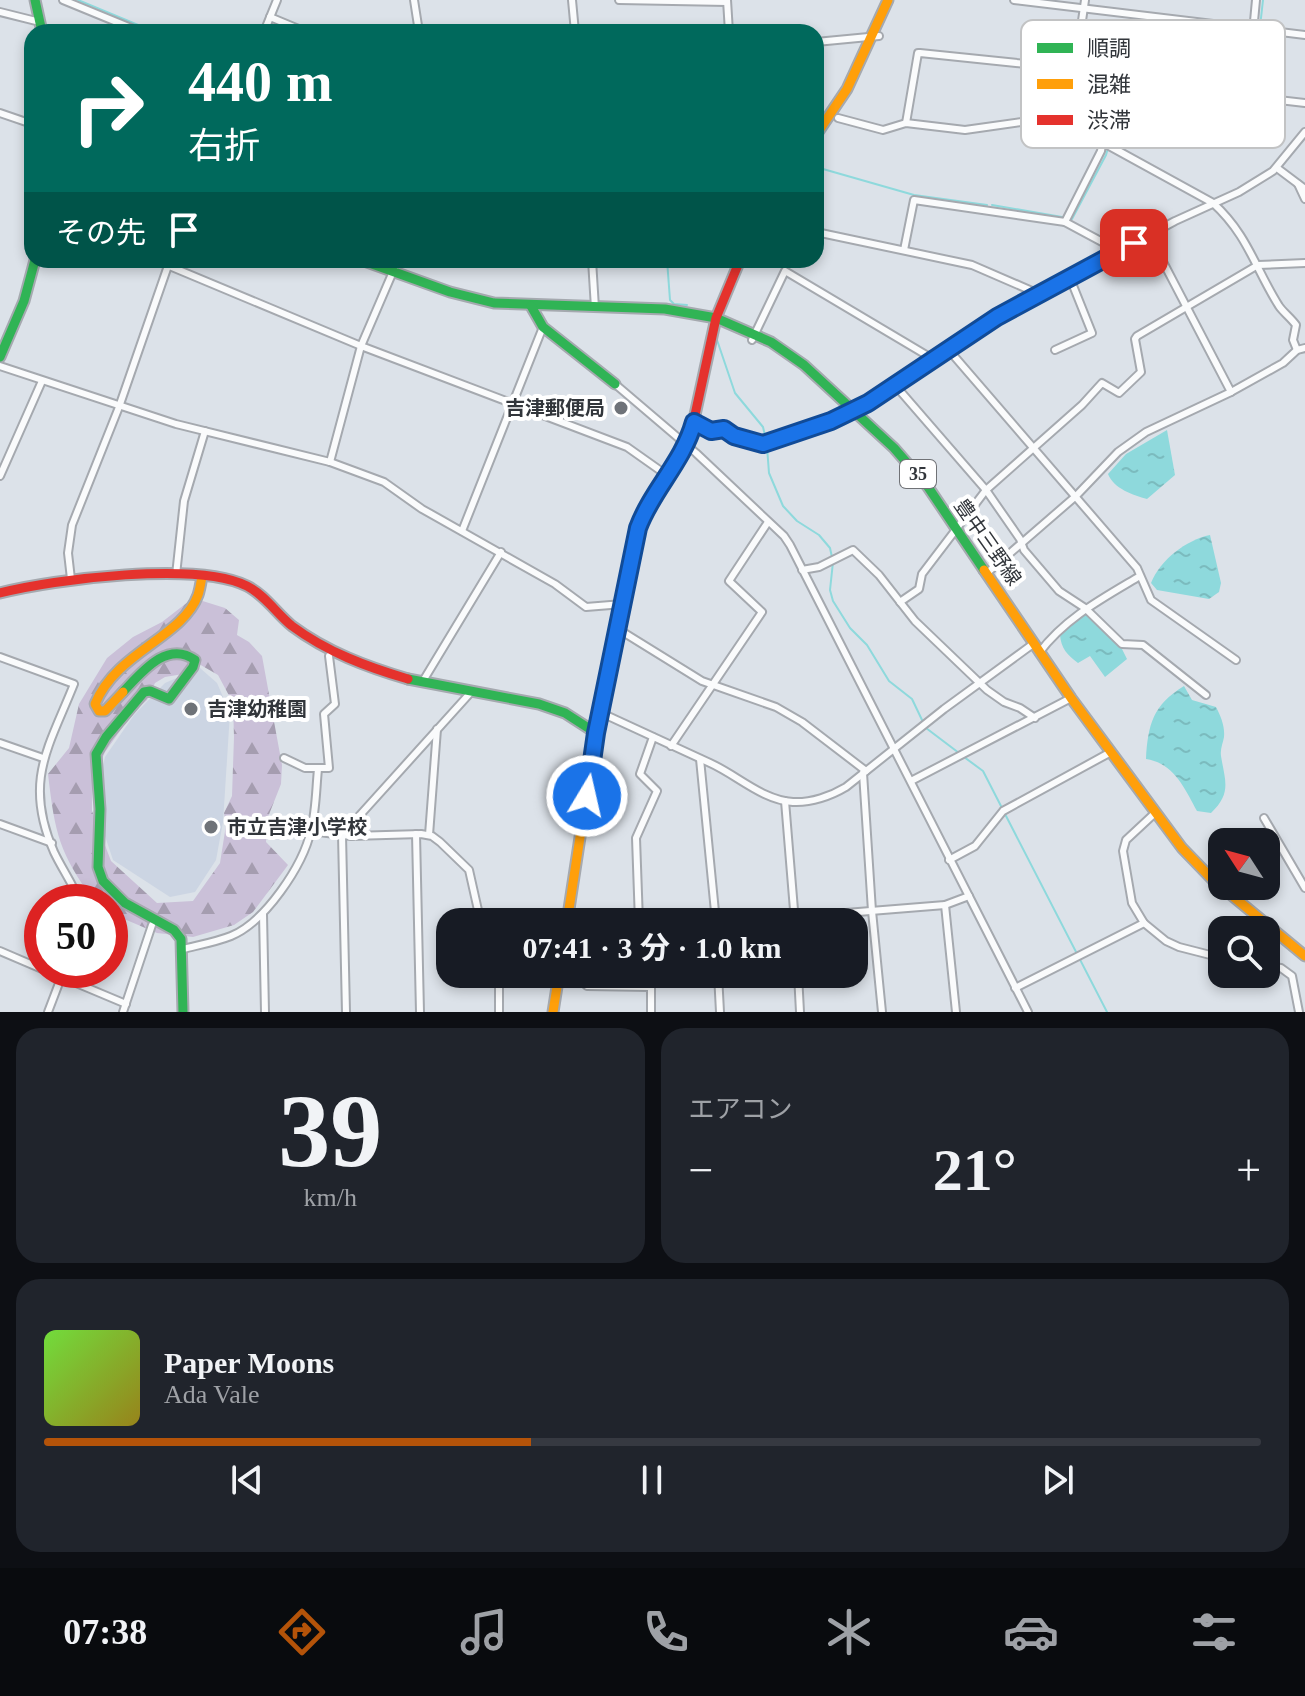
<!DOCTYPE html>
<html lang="ja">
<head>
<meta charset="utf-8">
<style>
  :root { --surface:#171b24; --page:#20242c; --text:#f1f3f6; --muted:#9ea1a6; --line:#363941; --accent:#b45309 }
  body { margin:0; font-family:"Times New Roman","Noto Sans JP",serif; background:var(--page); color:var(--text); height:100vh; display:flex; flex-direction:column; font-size:30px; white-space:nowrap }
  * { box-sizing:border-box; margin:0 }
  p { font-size:26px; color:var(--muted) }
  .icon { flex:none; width:44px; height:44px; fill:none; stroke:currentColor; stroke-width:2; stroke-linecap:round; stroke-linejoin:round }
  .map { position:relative; height:1012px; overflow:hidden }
  .panel { display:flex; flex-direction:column; gap:16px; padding:16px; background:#0d0f14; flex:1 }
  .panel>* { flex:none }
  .banner { position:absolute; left:24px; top:24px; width:800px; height:244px; border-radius:24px; box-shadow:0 4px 12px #0003; background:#00695c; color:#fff; overflow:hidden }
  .needle { width:52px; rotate:306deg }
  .fabs { position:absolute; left:1208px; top:828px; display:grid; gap:16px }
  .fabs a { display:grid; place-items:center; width:72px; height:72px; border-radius:16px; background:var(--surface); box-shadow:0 4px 12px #0003; font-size:40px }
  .speed { position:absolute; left:24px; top:884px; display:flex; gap:16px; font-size:40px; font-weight:700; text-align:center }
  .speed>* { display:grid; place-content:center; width:104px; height:104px; border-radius:50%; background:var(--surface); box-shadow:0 4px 12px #0003; line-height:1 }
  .speed .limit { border:12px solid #d22; background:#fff; color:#111 }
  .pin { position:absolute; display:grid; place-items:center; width:68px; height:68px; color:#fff; margin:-34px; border-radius:16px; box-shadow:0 4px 12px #0006 }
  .me { position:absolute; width:88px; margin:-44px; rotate:9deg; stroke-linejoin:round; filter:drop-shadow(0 0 6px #0008) }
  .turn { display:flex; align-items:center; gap:28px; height:168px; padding:0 32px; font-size:36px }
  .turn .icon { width:104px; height:104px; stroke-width:2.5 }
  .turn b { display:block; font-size:56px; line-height:68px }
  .then { display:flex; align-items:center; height:76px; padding:0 32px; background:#0003; gap:16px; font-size:30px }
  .big { font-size:60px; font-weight:700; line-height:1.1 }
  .panel .card { flex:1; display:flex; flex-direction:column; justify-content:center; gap:12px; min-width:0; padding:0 28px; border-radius:24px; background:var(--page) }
  .panel .dial { align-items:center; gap:0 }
  .dial b { font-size:104px; line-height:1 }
  .song { display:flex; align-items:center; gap:24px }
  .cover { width:96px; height:96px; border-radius:12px; background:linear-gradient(135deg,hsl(100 70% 55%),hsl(50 70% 35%)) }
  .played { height:8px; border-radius:4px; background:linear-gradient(90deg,var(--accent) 40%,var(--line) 40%) }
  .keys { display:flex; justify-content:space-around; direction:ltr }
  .heat { display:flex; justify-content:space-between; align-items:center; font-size:44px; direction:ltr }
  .panel .tiles { flex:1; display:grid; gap:16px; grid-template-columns:1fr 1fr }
  .card:last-child { grid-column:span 2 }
  .trip { position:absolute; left:436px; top:908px; width:432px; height:80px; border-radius:24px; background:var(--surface); box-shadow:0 4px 12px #0003; font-weight:700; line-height:80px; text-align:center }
  .tab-bar { display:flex; height:128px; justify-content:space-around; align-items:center; background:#090b0e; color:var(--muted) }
  .tab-bar .icon { width:56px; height:56px }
  .tab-bar .on { color:var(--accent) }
  .tab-bar b { font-size:36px; color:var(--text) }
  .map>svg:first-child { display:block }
  .built { fill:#ccd5e3 }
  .forest { fill:url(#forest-firs); fill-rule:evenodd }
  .water { fill:url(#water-ripples) }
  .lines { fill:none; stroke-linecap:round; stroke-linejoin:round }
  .stream { stroke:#8ed9dc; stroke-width:2 }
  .street-casing { stroke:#a5a9af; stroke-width:10 }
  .fast-casing { stroke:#a5a9af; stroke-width:13 }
  .slow-casing { stroke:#a5a9af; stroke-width:13 }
  .jam-casing { stroke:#a5a9af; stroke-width:13 }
  .street { stroke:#fafbfc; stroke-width:6 }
  .fast { stroke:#30b455; stroke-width:9 }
  .slow { stroke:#ff9f0a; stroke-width:9 }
  .jam { stroke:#e5322d; stroke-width:9 }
  .route-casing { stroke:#114b97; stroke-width:20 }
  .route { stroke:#1a73e8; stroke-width:14 }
  .poi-dot { fill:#6e7278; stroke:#fff; stroke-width:3 }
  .labels { text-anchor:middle; stroke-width:8; stroke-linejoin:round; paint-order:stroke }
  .shield { fill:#fff; stroke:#707276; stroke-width:2 }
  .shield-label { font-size:18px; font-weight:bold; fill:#32363b }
  .poi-label { font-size:20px; font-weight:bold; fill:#32363b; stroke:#fff; text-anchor:start }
  .street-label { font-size:20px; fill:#32363b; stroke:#fff }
  .key { fill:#fff; stroke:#c2c3c4; stroke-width:2 }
  .key-label { font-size:22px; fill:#32363b }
</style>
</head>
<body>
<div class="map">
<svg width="1305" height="1012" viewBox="0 0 1305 1012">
  <defs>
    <pattern id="forest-firs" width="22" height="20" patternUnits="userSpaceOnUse" patternTransform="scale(2)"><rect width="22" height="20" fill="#cac0d8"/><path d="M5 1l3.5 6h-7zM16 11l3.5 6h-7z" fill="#a59db0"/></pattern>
    <pattern id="water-ripples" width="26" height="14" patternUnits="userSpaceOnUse" patternTransform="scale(2)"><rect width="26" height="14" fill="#8ed9dc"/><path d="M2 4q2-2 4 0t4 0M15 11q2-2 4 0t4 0" fill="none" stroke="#7bbbbe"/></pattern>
  </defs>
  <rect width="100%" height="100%" fill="#dce2e9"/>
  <path class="built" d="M200,668L217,683L230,713L223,822L216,860L195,892L170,897L113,860L94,803L105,757L134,715L165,683Z"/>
  <path class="forest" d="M193,598L225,608L239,620L237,635L249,642L262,656L282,765L281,784L268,817L266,842L288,865L253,912L234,925L193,937L157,933L110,913V902H95C59,853 55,834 48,774L69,748L79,704L107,658L133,637L162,622ZM199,664L218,675L233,703L234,737L232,796L224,813L226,825L220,863L193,901L157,903L111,861L92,811V782L105,752L132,714L147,700L155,683L165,677L183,674Z"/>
  <g class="water">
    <path d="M1167,430L1175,475L1147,499C1133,495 1114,489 1108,474L1126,454Z"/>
    <path d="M1210,535L1221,583L1219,592L1209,599L1157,590L1151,583C1160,560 1186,540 1210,535Z"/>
    <path d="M1086,615L1122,649L1127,659L1105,677L1090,656L1078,663C1067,655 1061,648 1060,635L1077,619Z"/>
    <path d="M1184,686L1192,700L1216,707C1221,717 1225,726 1224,737C1223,743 1220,749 1221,756C1225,781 1232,793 1211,813L1197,811C1185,789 1174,763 1146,759C1148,724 1153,705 1184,686Z"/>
  </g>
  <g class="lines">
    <g class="stream">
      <path d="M78,0L155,32"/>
      <path d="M1260,27L1263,0"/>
      <path d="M1116,76L1242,89"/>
      <path d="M1252,90L1254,91L1259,33"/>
      <path d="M816,167L914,195L987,205"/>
      <path d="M992,205L1062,217"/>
      <path d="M1072,219L1106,155L1110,141L1115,86"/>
      <path d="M667,260L670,300L674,304L687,305"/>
      <path d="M717,340L735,393L763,427L766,440"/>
      <path d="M767,447L769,473L783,506L797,521L819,535L830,548L833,562L830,590L833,601L850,628L867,645L889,681L912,699L923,722"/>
      <path d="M926,728L959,753"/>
      <path d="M964,757L983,771L1002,808"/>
      <path d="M1005,814L1107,1012"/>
    </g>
    <defs>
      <g id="street">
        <path d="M63,0L141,32"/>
        <path d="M414,0L419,32"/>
        <path d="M572,0L575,32"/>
        <path d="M619,0L727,2"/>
        <path d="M727,0L729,32"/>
        <path d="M1014,0L1305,35"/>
        <path d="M0,12L40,22"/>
        <path d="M270,17L306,32"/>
        <path d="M264,32L277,0"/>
        <path d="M816,42L879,36"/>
        <path d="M1074,76L1085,0"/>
        <path d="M1247,96L1256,0"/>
        <path d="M0,113L32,124"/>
        <path d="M838,118L883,130L906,123L965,130L1043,119L1062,120L1213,203C1248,235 1255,268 1279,306C1283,312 1291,318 1296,325L1293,340L1297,350"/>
        <path d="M906,123L918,53H920L1036,65L1074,76L1305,103"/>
        <path d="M1277,168L1305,189"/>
        <path d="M1298,184L1305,199"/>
        <path d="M1065,222L1101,151L1112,81"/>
        <path d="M816,232L972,265L1039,294"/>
        <path d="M1149,235L1231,392"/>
        <path d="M904,250L914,200L1065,222L1119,251"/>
        <path d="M155,260L361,346L627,447L668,476"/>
        <path d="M592,260L595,308"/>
        <path d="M752,340L785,271L933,359"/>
        <path d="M948,349L1137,568L1151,600L1236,660"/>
        <path d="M1055,350L1092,333L1070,278"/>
        <path d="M0,366L176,424L330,462L384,482L422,509L555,584L586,607L623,604"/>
        <path d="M615,384L696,453L784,536L790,545L1028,1012"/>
        <path d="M895,385L986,490L1020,539L1024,550L1059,591L1085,608L1122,644L1143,645L1206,695"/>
        <path d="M694,422L711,431L724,429L734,436L763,444L809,431L855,410L997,317L1175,221L1239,192L1273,171L1305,132"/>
        <path d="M330,462L361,346L398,260"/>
        <path d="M0,476L42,381"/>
        <path d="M462,531L543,327"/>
        <path d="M802,570L819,567L853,550L879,575L915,621L987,690L1004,702L1020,708L1035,718"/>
        <path d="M987,573L1076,496L1118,452L1146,432L1231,392L1283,363L1297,350L1305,348"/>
        <path d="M176,575L184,501L205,431"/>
        <path d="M71,579L68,553L72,525L119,407L170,260"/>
        <path d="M900,602L919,589L922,574L986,490L1082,405L1102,383L1119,393L1141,372L1135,339L1137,336L1258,265L1305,263"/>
        <path d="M618,629L702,681L776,707L802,722L866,771"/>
        <path d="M1039,653C1065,618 1103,598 1140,576"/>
        <path d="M0,657L74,684C49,747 23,781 54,852C62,869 73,884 80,902"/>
        <path d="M423,681L501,552"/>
        <path d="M608,716C642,732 676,747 710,763C737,775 762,800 793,802C811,803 831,796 846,787L944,709L1033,644"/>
        <path d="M0,743L43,758"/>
        <path d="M671,746L762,612L729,581L768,522"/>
        <path d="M284,758L305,768H329L324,714L335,704L329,656"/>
        <path d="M700,759L716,922"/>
        <path d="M863,773L872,911L882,1012"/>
        <path d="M911,781L1071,698"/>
        <path d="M785,801L795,922"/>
        <path d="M1155,813L1126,840L1123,851L1132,903L1144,923L1166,941L1179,947L1222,958"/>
        <path d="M1264,818L1305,888"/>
        <path d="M0,824L52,843"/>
        <path d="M311,831L351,836L421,834L432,836L440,842L469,870L480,919L491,922"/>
        <path d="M416,834L420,1012"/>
        <path d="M429,835L437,729"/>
        <path d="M949,860L975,846L1003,811L1111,752"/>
        <path d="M945,905L956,1012"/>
        <path d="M263,914L265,1012"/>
        <path d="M639,922L636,838L657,791L640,774L653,737"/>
        <path d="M734,922L945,905L969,896"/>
        <path d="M183,949C199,945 216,942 231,936C265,922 303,866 311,830C316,811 316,789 318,769"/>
        <path d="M0,951L42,969"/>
        <path d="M1266,966L1281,968L1292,976L1299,1012"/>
        <path d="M45,970L126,1004"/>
        <path d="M499,974V1012"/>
        <path d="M575,974L587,986L651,987V1012"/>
        <path d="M718,974L720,1012"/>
        <path d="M798,974L800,1012"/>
        <path d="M719,979L776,974"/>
        <path d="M1015,988L1144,923"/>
        <path d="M48,1012L64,970"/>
        <path d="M123,1012L152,925"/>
        <path d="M346,1012L342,835L472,691"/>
      </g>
      <g id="fast">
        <path d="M35,0L42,32"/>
        <path d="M361,260L450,292L494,303L665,309L716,318L771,342L804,365L894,448L928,487L984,570"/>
        <path d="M531,306L543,327L615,384"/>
        <path d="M0,357L24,301L35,260"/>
        <path d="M408,679L539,704L565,713L596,733"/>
        <path d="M123,692C142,672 167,640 195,660L193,667L169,699L150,691L144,692L106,737L96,754L100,809L98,867L103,881L125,903L174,930L181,939L183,1012"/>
      </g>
      <g id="slow">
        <path d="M816,135L847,89L888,0"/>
        <path d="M984,570L1071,698L1182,848L1212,879L1305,956"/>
        <path d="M123,692L105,711H99L95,704C117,651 182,638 198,595C200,589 201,582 202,576"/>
        <path d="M567,922L596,733L638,528L660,486"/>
        <path d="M553,1012L559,974"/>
      </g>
      <g id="jam">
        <path d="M660,486L690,438L716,318L740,260"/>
        <path d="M0,593C54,579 198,561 247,586C265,595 277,614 292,626C327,652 367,667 408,679"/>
      </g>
    </defs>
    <use href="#street" class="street-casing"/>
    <use href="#fast" class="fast-casing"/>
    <use href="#slow" class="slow-casing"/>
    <use href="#jam" class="jam-casing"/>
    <use href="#street" class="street"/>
    <use href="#fast" class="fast"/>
    <use href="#slow" class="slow"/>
    <use href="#jam" class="jam"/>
  </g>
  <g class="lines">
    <defs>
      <path id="route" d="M587,796L596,733L638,528C652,490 683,462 694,422L711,431L724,429L734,436L763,444L831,421L868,403L997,317L1134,243"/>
    </defs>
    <use href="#route" class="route-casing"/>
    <use href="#route" class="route"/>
  </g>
  <g class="poi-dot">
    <circle cx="621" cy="408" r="8"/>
    <circle cx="191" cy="709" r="8"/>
    <circle cx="211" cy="827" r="8"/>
  </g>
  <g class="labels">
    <rect class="shield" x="900" y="460" width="36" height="28" rx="6"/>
    <g class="shield-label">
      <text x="918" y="480">35</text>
    </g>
    <g class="poi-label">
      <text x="605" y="415" text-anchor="end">吉津郵便局</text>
      <text x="207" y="716">吉津幼稚園</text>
      <text x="227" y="834">市立吉津小学校</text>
    </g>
    <g class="street-label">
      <text transform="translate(988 542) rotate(55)" y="7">豊中三野線</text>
    </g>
  </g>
  <rect x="1021" y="20" width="264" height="128" rx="12" class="key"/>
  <rect x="1037" y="43" width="36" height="10" fill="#30b455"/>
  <rect x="1037" y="79" width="36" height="10" fill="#ff9f0a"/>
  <rect x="1037" y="115" width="36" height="10" fill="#e5322d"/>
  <g class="key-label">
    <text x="1087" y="56">順調</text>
    <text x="1087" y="92">混雑</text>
    <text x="1087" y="128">渋滞</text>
  </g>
</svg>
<div class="fabs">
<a><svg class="needle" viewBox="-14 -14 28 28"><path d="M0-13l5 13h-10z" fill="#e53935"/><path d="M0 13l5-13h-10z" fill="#9ea1a6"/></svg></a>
<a><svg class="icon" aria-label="search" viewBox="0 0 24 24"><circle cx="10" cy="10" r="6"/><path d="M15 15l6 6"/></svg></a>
</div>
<div class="speed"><div class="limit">50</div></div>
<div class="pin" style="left:1134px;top:243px;background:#d93025"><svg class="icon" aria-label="arrive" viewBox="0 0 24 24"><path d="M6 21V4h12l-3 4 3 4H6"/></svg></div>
<svg class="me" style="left:587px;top:796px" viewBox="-20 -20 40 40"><circle r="17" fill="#1a73e8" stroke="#fff" stroke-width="3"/><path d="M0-11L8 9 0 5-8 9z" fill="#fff"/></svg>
<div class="trip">07:41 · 3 分 · 1.0 km</div>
<div class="banner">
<div class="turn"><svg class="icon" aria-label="right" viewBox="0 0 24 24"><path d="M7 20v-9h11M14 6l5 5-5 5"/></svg><div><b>440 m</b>右折</div></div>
<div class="then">その先<svg class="icon" aria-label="arrive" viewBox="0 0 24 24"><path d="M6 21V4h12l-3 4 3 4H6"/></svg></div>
</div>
</div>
<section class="panel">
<div class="tiles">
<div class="card dial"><b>39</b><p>km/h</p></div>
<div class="card"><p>エアコン</p>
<div class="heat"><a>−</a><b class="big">21°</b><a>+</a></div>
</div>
<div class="card">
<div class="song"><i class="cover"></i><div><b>Paper Moons</b><p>Ada Vale</p></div></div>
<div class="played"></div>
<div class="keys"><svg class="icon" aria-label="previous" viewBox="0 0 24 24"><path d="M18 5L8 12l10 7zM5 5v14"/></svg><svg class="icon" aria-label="pause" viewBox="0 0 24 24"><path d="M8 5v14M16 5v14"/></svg><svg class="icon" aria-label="next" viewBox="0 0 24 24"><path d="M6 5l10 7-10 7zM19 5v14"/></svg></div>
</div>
</div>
</section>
<nav class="tab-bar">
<b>07:38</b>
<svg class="icon on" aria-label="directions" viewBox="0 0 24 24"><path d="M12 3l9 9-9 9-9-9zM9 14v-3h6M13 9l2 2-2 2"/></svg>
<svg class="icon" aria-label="music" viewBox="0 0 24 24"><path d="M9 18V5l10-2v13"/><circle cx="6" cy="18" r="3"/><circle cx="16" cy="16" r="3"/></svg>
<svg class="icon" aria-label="phone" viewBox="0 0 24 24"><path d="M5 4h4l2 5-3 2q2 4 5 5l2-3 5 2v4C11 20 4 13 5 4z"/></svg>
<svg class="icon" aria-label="climate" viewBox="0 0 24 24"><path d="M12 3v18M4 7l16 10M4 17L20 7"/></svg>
<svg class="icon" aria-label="car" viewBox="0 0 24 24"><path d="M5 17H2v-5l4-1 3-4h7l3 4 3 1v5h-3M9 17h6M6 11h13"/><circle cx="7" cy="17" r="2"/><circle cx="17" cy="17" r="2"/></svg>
<svg class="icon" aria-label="filters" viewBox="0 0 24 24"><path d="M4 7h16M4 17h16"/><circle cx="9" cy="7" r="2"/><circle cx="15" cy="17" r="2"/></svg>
</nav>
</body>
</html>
